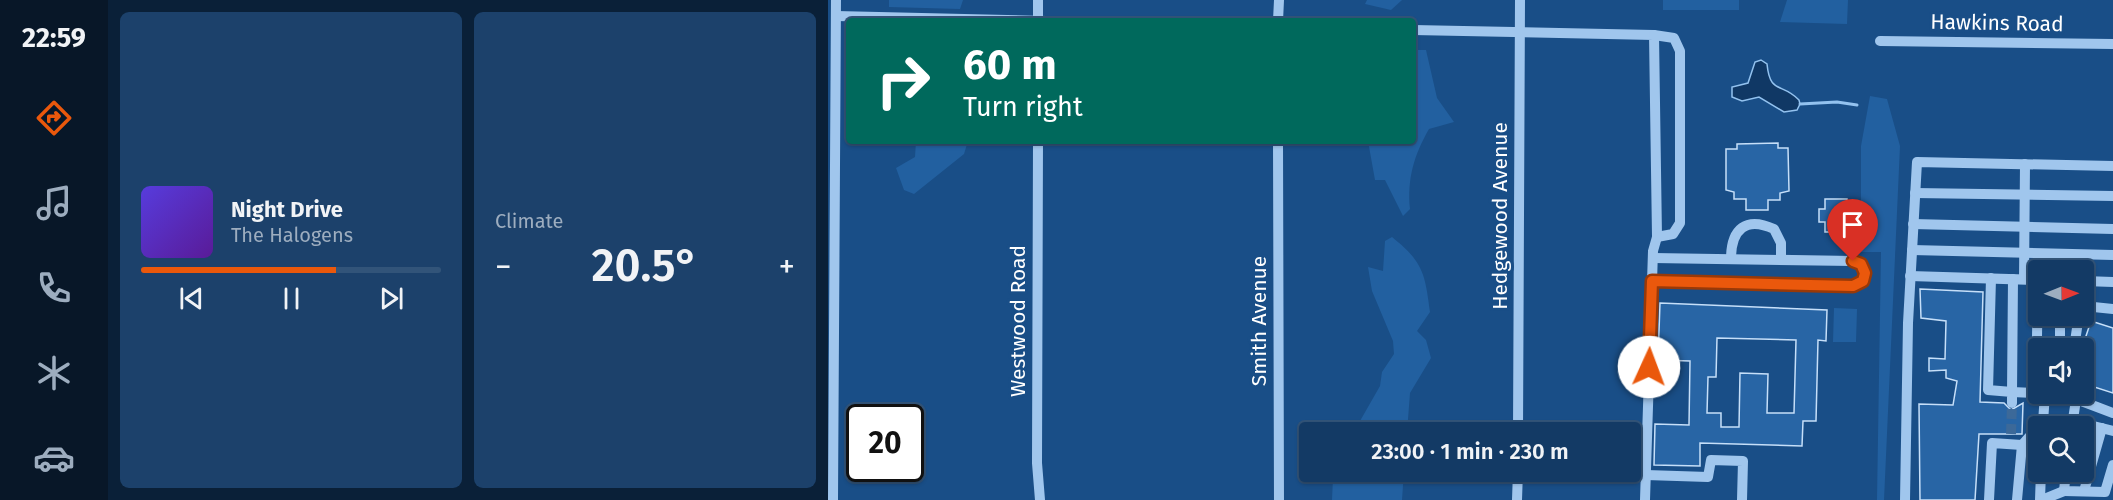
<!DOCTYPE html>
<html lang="en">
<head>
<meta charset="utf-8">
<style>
  :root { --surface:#133a65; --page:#1c416b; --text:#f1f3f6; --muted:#9dadbf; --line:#325479; --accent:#ea580c }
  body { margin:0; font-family:"Fira Sans",sans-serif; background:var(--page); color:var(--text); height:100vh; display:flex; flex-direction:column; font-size:22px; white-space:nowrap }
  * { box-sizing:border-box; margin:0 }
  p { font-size:20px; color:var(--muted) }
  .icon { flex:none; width:33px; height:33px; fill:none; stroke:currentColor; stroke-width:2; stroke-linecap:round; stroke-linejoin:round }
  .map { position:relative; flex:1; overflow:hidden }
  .sheet { display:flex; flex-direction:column; gap:12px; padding:12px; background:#0a2038; width:720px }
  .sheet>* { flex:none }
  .guide { position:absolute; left:18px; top:18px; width:570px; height:126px; border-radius:6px; box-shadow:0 2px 4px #0004,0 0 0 2px var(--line); background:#00695c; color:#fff; overflow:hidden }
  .needle { width:39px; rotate:89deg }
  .tools { position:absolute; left:1200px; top:260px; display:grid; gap:12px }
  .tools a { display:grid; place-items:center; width:66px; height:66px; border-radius:6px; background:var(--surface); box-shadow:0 2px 4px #0004,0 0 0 2px var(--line); font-size:30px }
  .speed { position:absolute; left:18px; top:404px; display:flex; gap:12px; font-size:30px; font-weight:700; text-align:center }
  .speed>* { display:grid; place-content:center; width:78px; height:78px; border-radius:50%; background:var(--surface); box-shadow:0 2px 4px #0004,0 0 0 2px var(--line); line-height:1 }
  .speed .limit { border:3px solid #111; border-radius:9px; background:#fff; color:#111 }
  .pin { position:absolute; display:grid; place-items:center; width:51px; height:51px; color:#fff; margin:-62px -26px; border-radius:50% 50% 50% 0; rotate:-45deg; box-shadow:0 0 6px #0007 }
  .pin .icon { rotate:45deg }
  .me { position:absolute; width:66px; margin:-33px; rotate:2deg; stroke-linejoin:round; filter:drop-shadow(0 0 4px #0008) }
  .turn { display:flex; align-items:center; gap:21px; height:126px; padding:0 18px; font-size:27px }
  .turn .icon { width:78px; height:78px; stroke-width:2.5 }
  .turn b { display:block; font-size:42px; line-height:51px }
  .big { font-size:45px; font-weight:600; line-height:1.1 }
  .sheet .card { flex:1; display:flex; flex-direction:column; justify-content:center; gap:9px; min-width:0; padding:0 21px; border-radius:9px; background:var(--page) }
  .song { display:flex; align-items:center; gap:18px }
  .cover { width:72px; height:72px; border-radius:9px; background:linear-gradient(135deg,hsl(250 70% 55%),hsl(270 70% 35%)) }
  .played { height:6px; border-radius:3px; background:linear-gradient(90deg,var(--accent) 65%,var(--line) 65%) }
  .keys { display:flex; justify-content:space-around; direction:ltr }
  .heat { display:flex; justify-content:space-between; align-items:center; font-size:33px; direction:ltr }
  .sheet .tiles { flex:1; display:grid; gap:12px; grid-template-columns:repeat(2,1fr) }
  .trip { position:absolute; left:471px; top:422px; width:342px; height:60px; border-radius:6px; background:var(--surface); box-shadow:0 2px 4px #0004,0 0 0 2px var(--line); font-weight:600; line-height:60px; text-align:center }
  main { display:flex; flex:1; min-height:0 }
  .tabs { display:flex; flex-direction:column; width:108px; justify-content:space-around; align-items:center; background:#081728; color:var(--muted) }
  .tabs .icon { width:42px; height:42px }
  .tabs .selected { color:var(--accent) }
  .tabs b { font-size:27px; color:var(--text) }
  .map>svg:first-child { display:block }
  .green { fill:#2260a0 }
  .water { fill:#103865; stroke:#93c2ef; stroke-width:1.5 }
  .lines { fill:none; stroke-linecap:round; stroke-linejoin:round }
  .stream { stroke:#93c2ef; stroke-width:3 }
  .building { fill:#2865a5; stroke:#c6dff9; stroke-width:1.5; fill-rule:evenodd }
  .minor-tunnel { stroke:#3c6999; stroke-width:10; stroke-dasharray:10 5; stroke-linecap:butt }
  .minor { stroke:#a0c6ed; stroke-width:10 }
  .route-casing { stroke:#983908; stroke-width:15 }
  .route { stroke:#ea580c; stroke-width:10 }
  .labels { text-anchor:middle; stroke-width:6; stroke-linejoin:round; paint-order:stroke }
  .street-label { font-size:21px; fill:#fff; stroke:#194e87 }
</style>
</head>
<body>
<main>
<nav class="tabs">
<b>22:59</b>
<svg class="icon selected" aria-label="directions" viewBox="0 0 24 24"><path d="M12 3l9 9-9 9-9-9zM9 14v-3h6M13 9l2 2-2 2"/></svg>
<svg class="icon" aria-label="music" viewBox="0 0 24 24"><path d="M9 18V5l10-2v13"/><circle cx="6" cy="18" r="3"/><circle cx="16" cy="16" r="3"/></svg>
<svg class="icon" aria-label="phone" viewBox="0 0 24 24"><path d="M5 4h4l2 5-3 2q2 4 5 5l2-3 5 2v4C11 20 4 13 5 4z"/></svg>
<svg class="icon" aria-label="climate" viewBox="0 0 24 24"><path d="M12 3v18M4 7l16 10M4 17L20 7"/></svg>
<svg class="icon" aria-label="car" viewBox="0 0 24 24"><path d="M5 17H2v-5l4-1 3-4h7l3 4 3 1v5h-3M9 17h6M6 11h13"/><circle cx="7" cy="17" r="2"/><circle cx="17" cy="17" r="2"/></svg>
</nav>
<section class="sheet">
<div class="tiles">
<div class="card">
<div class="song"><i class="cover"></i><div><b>Night Drive</b><p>The Halogens</p></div></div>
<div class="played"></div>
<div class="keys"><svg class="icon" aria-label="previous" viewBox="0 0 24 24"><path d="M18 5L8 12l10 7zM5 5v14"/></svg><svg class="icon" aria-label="pause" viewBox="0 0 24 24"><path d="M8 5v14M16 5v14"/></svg><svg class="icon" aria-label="next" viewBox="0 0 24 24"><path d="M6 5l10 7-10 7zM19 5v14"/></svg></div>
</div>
<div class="card"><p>Climate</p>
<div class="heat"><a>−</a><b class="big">20.5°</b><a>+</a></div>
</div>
</div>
</section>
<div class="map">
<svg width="1285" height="500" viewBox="0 0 1285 500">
  <rect width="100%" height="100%" fill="#194e87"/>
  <g class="green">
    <path d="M61,0H135L132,9L61,7Z"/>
    <path d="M539,0H574L563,10L537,4Z"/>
    <rect x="835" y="0" width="76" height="10"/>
    <path d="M959,0H1020L1019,24L952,22Z"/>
    <path d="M585,50H598L609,98L626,122L601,129C586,155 579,179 582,209L575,216L557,180H547L540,141H585Z"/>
    <path d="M1042,96L1059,99L1072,146L1056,500H1049L1053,252H1033V146Z"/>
    <path d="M88,141H140L136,154L86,194L76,190L68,168L87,157Z"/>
    <path d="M564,237C595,262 597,273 602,312L589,331L598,340L603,358L582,393L579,432H536L532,421L552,386L554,372L566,354L565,341L544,291L540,267L555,271L557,241Z"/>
    <path d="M1006,308L1029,309L1028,342H1005Z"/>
    <path d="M535,471H576L574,500H504L505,478L532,475Z"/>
  </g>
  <path class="water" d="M933,60L939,64C942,95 954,82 971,100L972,104L969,110L956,112L931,97L914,101L904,97V87L920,83L927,62Z"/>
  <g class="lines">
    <path class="stream" d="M972,104L1009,102L1029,105"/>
  </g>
  <g class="building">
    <path d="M950,143V148H960L961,191L952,193V200H940V210H918V199H906V192L898,190V149H909V144Z"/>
    <path d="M997,199H1019V209H1022L1019,232H997V222H991V209H997Z"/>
    <path d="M1092,289L1155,292L1152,402L1176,403L1183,410L1195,403L1194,434H1151L1147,500H1092L1091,404L1125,405L1129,381L1118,378V370L1101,371V358L1117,359L1118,321L1093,318Z"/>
    <path d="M832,303L999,310L998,341L990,340L988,421H975L974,446L872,443V466L826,465L827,424L861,425L862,361L830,360ZM889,338L968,340L966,413H939L940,374L912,373L911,427H893V413H879L880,377H888Z"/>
    <path d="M1263,321L1285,328V393L1257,384L1264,356L1254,348Z"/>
  </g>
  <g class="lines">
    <path class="minor-tunnel" d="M1183,434L1184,403"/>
    <g class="minor">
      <path d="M210,0V21"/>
      <path d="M8,16L218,21"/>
      <path d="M450,21L451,0"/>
      <path d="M585,30L826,35L829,237L825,251L817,500"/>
      <path d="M826,35L846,38L852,51V223L845,234L829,237"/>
      <path d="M1052,41L1285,44"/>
      <path d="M210,141L209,463L212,500"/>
      <path d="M450,141L451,500"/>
      <path d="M1087,193L1285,196"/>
      <path d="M1085,224L1285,229"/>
      <path d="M1084,250L1285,255"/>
      <path d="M903,259C903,229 918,216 946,229L953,243V260"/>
      <path d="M1082,276L1210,280"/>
      <path d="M1163,278L1160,390L1184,392V403"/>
      <path d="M1185,279L1184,392L1208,393"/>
      <path d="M1196,279L1197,164"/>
      <path d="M1210,280L1208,393L1217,394"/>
      <path d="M824,281L1025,286L1035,281L1037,273L1033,264L1025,261L825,258"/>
      <path d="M1256,281L1285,282"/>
      <path d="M1256,306L1285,309"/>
      <path d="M1232,348V315"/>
      <path d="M1246,348L1251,315"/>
      <path d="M1245,421L1285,431"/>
      <path d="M1211,426L1215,422L1217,394L1248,399L1285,413"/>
      <path d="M1244,426L1249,393"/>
      <path d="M690,432L692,0"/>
      <path d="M1238,471L1236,491L1277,492L1285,465"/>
      <path d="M818,475L880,477L883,460L915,461L914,500"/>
      <path d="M1256,491L1274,428"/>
      <path d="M5,500L8,0"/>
      <path d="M689,500L690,471"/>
      <path d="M1077,500L1080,323L1089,162L1285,166"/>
      <path d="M1161,500L1164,443L1194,445"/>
      <path d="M1189,500L1194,445L1210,427"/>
      <path d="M1212,500L1213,471"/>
      <path d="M1214,500L1236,491"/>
    </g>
  </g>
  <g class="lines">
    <defs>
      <path id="route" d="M821,367L824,281L1025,286L1035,281L1037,273L1033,264L1025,261"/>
    </defs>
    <use href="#route" class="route-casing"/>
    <use href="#route" class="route"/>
  </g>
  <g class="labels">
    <g class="street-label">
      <text transform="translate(1169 23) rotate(1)" y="7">Hawkins Road</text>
      <text transform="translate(672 216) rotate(-90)" y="7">Hedgewood Avenue</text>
      <text transform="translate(190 321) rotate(-90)" y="7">Westwood Road</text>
      <text transform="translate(431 321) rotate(-90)" y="7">Smith Avenue</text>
    </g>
  </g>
</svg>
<div class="tools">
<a><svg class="needle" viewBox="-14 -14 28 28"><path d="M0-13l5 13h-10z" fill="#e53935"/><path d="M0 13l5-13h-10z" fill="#9dadbf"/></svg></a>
<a><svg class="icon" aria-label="sound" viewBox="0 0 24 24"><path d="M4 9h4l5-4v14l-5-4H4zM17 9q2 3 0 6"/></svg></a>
<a><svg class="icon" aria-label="search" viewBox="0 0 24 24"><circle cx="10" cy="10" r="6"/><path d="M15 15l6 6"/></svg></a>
</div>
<div class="speed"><div class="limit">20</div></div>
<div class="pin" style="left:1025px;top:261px;background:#d93025"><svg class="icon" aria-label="arrive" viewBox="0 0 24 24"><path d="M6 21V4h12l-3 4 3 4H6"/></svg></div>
<svg class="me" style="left:821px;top:367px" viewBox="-20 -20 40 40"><circle r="19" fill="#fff"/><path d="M0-13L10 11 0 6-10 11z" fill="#ea580c"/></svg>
<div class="trip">23:00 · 1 min · 230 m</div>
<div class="guide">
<div class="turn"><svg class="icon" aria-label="right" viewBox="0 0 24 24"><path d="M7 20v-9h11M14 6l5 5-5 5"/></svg><div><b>60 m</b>Turn right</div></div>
</div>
</div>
</main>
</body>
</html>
